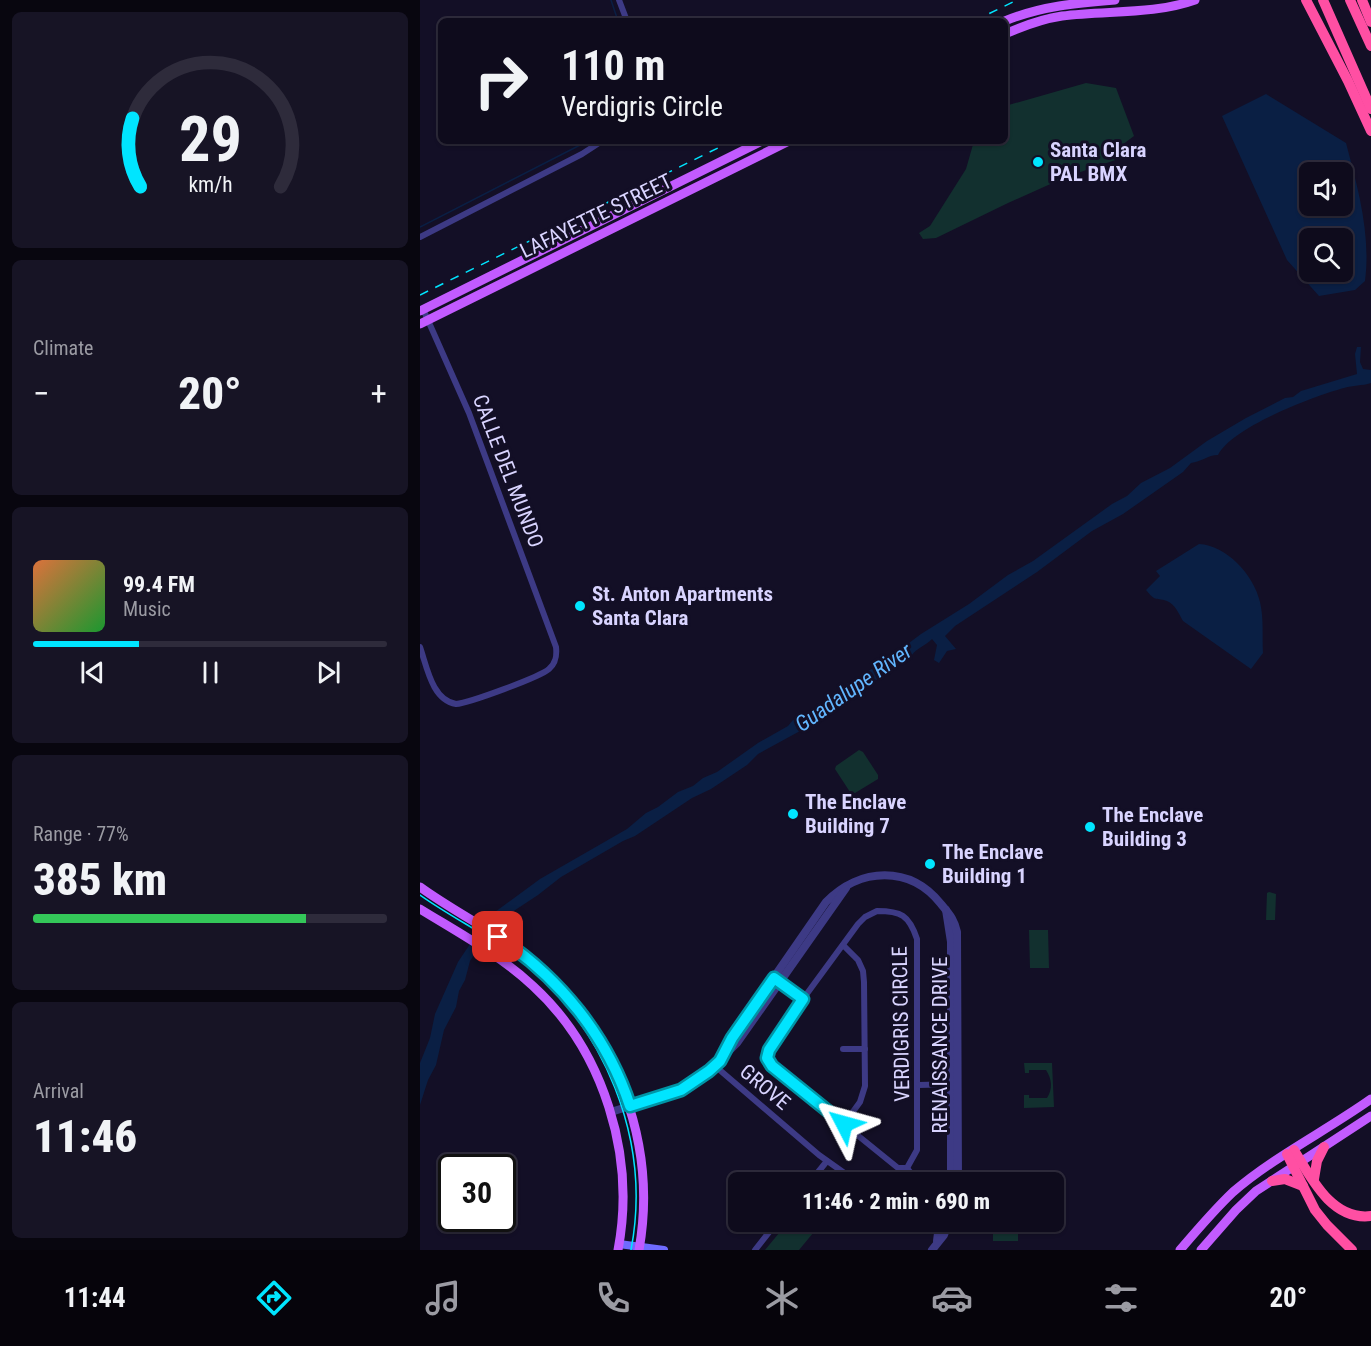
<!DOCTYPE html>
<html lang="en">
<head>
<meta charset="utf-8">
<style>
  :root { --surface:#0e0b1c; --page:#171425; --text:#f1f3f6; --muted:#9b9ba3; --line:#2e2b3b; --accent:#00e5ff }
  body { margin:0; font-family:"Roboto Condensed",sans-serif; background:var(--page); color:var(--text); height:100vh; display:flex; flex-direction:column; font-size:22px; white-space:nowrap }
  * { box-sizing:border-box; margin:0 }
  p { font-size:20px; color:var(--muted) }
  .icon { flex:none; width:33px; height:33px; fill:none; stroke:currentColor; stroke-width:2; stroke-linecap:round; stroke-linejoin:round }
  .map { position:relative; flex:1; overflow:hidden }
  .sheet { display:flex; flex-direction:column; gap:12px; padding:12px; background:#08060f; width:420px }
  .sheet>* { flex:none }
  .top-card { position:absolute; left:18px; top:18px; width:570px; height:126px; border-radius:9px; box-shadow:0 2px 4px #0004,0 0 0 2px var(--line); background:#0e0b1c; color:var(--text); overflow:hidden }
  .tools { position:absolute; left:879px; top:162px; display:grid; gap:12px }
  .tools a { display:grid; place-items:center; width:54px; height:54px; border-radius:9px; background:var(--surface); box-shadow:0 2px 4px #0004,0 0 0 2px var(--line); font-size:30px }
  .speed { position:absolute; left:18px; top:1154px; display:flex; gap:12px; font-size:30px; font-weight:700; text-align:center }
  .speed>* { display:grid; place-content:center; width:78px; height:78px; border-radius:50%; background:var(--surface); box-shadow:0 2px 4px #0004,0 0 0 2px var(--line); line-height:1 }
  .speed .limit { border:3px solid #111; border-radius:9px; background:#fff; color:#111 }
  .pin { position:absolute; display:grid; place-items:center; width:51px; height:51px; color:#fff; margin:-26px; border-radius:12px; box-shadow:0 3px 9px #0006 }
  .me { position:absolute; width:66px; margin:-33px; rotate:309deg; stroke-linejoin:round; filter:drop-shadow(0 0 4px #0008) }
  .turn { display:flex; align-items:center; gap:21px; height:126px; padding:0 24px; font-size:27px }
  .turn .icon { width:78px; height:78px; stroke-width:2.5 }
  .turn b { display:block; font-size:42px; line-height:51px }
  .big { font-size:45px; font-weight:800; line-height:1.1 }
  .sheet .card { flex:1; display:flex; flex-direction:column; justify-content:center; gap:9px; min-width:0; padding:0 21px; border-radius:9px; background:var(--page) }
  .sheet .dial { align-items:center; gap:0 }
  .dial svg { height:156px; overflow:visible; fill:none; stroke:var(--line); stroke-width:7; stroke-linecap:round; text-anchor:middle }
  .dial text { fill:var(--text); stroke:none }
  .song { display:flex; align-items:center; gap:18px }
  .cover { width:72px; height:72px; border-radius:9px; background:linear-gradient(135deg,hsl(20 70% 55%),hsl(130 70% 35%)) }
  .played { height:6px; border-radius:3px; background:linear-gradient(90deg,var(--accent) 30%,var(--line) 30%) }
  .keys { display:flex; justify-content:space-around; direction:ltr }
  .heat { display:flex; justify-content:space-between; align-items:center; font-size:33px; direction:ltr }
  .charge { height:9px; border-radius:4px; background:linear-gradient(90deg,#34c759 77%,var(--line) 0) }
  .trip { position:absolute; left:308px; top:1172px; width:336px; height:60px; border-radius:9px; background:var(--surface); box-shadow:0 2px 4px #0004,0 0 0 2px var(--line); font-weight:800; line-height:60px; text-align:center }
  .menu { display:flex; height:96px; justify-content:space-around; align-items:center; background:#06040b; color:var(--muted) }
  .menu .icon { width:42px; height:42px }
  .menu .on { color:var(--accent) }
  .menu b { font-size:27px; color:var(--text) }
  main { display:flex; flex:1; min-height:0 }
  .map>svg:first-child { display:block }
  .green { fill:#12302f }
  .water { fill:#0a1f44; fill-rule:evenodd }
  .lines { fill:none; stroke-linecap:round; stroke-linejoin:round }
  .stream { stroke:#0a1f44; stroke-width:1.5 }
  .minor { stroke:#3d3a85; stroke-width:6 }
  .tertiary { stroke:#3d3a85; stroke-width:8 }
  .secondary { stroke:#6f6bff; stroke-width:8 }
  .primary { stroke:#c25bff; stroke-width:9 }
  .motorway { stroke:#ff4fa3; stroke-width:10 }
  .tram { stroke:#00e5ff; stroke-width:1.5 }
  .rail { stroke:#00e5ff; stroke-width:1.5; stroke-dasharray:9 8; stroke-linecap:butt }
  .route-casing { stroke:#0095a6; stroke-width:15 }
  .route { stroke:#00e5ff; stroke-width:10 }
  .poi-dot { fill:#00e5ff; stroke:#130f26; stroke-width:2 }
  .labels { text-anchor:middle; stroke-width:6; stroke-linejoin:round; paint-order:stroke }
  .poi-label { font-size:21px; font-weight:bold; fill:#d9d4ff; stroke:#130f26; text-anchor:start }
  .street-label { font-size:21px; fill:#d9d4ff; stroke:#130f26 }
  .water-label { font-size:22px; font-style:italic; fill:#62b6ff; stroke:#130f26 }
</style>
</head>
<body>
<main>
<section class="sheet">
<div class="card dial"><svg viewBox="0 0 100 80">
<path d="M14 69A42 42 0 1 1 86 69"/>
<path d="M14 69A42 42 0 0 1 10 34" stroke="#00e5ff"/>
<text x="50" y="56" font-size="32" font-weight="700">29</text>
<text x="50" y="72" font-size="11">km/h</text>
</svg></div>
<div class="card"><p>Climate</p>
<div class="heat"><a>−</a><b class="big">20°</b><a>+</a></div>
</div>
<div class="card">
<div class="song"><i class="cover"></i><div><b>99.4 FM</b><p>Music</p></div></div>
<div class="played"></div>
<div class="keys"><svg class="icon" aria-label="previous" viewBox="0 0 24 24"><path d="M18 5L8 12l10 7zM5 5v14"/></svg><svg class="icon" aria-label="pause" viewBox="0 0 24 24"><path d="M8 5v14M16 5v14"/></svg><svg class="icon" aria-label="next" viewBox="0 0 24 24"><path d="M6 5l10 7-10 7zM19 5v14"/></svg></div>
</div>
<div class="card"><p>Range · 77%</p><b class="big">385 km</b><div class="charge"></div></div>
<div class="card"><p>Arrival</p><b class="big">11:46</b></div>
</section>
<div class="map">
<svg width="951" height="1250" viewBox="0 0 951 1250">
  <rect width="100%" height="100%" fill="#130f26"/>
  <g class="green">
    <path d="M666,83L696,88L714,136L702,145L707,156L646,177L588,203L516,238L503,239L499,233L510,226L546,169L554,141H585V106Z"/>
    <path d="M439,750L443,752L458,775V779L435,793L430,792L415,769L416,766Z"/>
    <path d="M849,892L856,894L855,920H846L847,893Z"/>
    <path d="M609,930H628L629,968H610Z"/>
    <path d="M604,1063H632L634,1107L604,1108V1095H609V1098H627C633,1089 632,1079 626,1070H609V1073H605Z"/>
    <path d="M369,1221H403L379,1250H345Z"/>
    <rect x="573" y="1230" width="25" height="11"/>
  </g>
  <g class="water">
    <path d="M846,94L926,143C938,188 951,235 945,281L935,290L899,296L867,260L802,116ZM922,172V206H890V172ZM890,238H922V272H890Z"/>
    <path d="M937,347H941L940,362L943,369L951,370V383C942,386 933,385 924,388C894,396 812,427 798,455C788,455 781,462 771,463L763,472L703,514L672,531L617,572L535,626L525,636L536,649L527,651L519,663L514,660L517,645L512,639C505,646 497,648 492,655L485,657L477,667L467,670L463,676L441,689L391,725L338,754L327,765L291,789L272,798L215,836L203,841L141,877L118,895L77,922L50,961L45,980L39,991L36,1007L24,1030L16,1065L8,1080L0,1105V1063L10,1038L15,1014L38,962L68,917L120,879L207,829L226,813L238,807L258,792L273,786L283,778L297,772L338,743L368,726L373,720L386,715L428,683L465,661L501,634L549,604L588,575L613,561L692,504L707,496L721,483L750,468L787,441L826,418L865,398L873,397L881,391L937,374L935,354Z"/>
    <path d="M779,544C806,545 834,575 840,602C844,619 842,636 843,653L831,669L763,621C759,614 755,604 747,601C734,597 736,602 726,590L740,576L736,571Z"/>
  </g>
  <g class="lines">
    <g class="stream">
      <path d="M191,0L198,21"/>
      <path d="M0,227L168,141"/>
    </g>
    <g class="minor">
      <path d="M199,0L207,21"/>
      <path d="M0,237L162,154L182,141"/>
      <path d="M0,647C7,667 12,700 36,704C49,703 120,677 129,669C136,663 137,656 136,647L49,413L3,309"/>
      <path d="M457,911C481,911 489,915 497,939V1150L487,1168H478L352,1066L347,1058L349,1050L383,999L438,924L445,917Z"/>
      <path d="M423,945L438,960L443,971L444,982L445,1086L440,1102L424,1124"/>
      <path d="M356,980L383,999"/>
      <path d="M423,1049H445"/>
      <path d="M295,1066L399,1155L430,1177"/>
      <path d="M499,1085L535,1084"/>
      <path d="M487,1168L495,1178"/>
      <path d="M390,1182L407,1161"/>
      <path d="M335,1250L358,1221"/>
    </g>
    <g class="tertiary">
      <path d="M526,910L531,942V1182"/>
      <path d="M300,1061L312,1038L406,902C440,867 490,865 521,904C530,915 534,919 537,932L538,1182"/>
      <path d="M191,1112L260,1090L289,1071L317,1043L426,888"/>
      <path d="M517,1241L518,1233L523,1221"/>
      <path d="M512,1250L524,1235L529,1221"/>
    </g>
    <path class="secondary" d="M199,1244L244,1250"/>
    <g class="primary">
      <path d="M585,21C621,6 657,3 695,0"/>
      <path d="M585,34C603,26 622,19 642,16C686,10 733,15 775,0"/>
      <path d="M0,311L342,141"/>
      <path d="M0,324L369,141"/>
      <path d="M0,887C37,914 79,933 114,963C196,1034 238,1143 219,1250"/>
      <path d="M0,909C39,933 80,955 113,986C184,1051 216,1156 198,1250"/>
      <path d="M760,1250C777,1230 794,1210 813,1192C855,1156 906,1131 951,1099"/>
      <path d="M781,1250L816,1210L836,1191L951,1116"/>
    </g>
    <g class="motorway">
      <path d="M886,0L928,81L951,131"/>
      <path d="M903,0L951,109"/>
      <path d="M930,0L951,46"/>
      <path d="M942,0L951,22"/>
      <path d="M874,1150C891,1178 912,1221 951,1216"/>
      <path d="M867,1154L895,1210L907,1225L932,1250"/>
      <path d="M894,1179L897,1161L904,1147"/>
      <path d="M852,1181L865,1179L883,1186"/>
    </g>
    <path class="tram" d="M0,895C31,917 66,934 97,957C185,1025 232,1140 211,1250"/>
    <g class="rail">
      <path d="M554,21L597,0"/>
      <path d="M0,295L312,141"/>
    </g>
  </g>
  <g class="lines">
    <defs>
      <path id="route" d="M78,937C139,977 187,1036 210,1106L261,1090L289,1071L300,1061L312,1038L354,978L383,999L349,1050L347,1058L352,1066L424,1124"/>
    </defs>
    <use href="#route" class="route-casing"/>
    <use href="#route" class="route"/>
  </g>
  <g class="poi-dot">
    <circle cx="618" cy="162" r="6"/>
    <circle cx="160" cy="606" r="6"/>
    <circle cx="373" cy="814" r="6"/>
    <circle cx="670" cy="827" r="6"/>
    <circle cx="510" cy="864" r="6"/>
  </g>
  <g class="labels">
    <g class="poi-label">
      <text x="630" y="157">Santa Clara<tspan x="630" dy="24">PAL BMX</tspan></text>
      <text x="172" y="601">St. Anton Apartments<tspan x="172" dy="24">Santa Clara</tspan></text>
      <text x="385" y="809">The Enclave<tspan x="385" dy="24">Building 7</tspan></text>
      <text x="682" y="822">The Enclave<tspan x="682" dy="24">Building 3</tspan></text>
      <text x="522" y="859">The Enclave<tspan x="522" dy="24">Building 1</tspan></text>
    </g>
    <g class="street-label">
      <text transform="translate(176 216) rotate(-26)" y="7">LAFAYETTE STREET</text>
      <text transform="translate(88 471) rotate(69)" y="7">CALLE DEL MUNDO</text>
      <text transform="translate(481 1024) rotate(-91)" y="7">VERDIGRIS CIRCLE</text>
      <text transform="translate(520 1045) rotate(-90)" y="7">RENAISSANCE DRIVE</text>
      <text transform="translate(345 1087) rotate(40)" y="7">GROVE</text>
    </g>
    <g class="water-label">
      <text transform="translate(433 687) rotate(-35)" y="8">Guadalupe River</text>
    </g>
  </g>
</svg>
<div class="tools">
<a><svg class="icon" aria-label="sound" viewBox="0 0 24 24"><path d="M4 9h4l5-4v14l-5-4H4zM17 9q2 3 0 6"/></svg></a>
<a><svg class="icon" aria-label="search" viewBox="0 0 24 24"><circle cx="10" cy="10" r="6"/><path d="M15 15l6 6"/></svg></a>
</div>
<div class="speed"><div class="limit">30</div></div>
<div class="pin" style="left:78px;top:937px;background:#d93025"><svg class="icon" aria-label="arrive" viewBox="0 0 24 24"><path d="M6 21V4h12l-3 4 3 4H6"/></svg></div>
<svg class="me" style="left:424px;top:1124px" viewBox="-20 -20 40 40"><path d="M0-17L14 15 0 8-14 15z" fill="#00e5ff" stroke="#fff" stroke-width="4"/></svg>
<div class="trip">11:46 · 2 min · 690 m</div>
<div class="top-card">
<div class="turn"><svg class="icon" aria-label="right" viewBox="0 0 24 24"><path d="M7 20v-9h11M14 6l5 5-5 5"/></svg><div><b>110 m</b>Verdigris Circle</div></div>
</div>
</div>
</main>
<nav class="menu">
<b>11:44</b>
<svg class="icon on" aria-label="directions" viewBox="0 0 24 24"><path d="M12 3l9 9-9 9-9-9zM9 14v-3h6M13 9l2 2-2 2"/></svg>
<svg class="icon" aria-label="music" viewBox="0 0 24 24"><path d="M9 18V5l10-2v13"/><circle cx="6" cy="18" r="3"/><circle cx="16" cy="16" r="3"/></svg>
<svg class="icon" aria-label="phone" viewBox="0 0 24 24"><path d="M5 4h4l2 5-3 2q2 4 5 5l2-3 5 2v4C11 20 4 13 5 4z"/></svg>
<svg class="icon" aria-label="climate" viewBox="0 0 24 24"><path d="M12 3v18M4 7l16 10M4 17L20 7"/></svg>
<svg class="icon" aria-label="car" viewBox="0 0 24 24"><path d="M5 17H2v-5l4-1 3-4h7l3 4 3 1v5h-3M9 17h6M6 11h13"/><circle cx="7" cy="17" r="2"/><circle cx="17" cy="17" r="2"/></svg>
<svg class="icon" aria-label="filters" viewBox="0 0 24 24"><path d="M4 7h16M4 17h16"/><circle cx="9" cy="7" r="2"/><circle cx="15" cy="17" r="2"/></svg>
<b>20°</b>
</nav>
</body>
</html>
